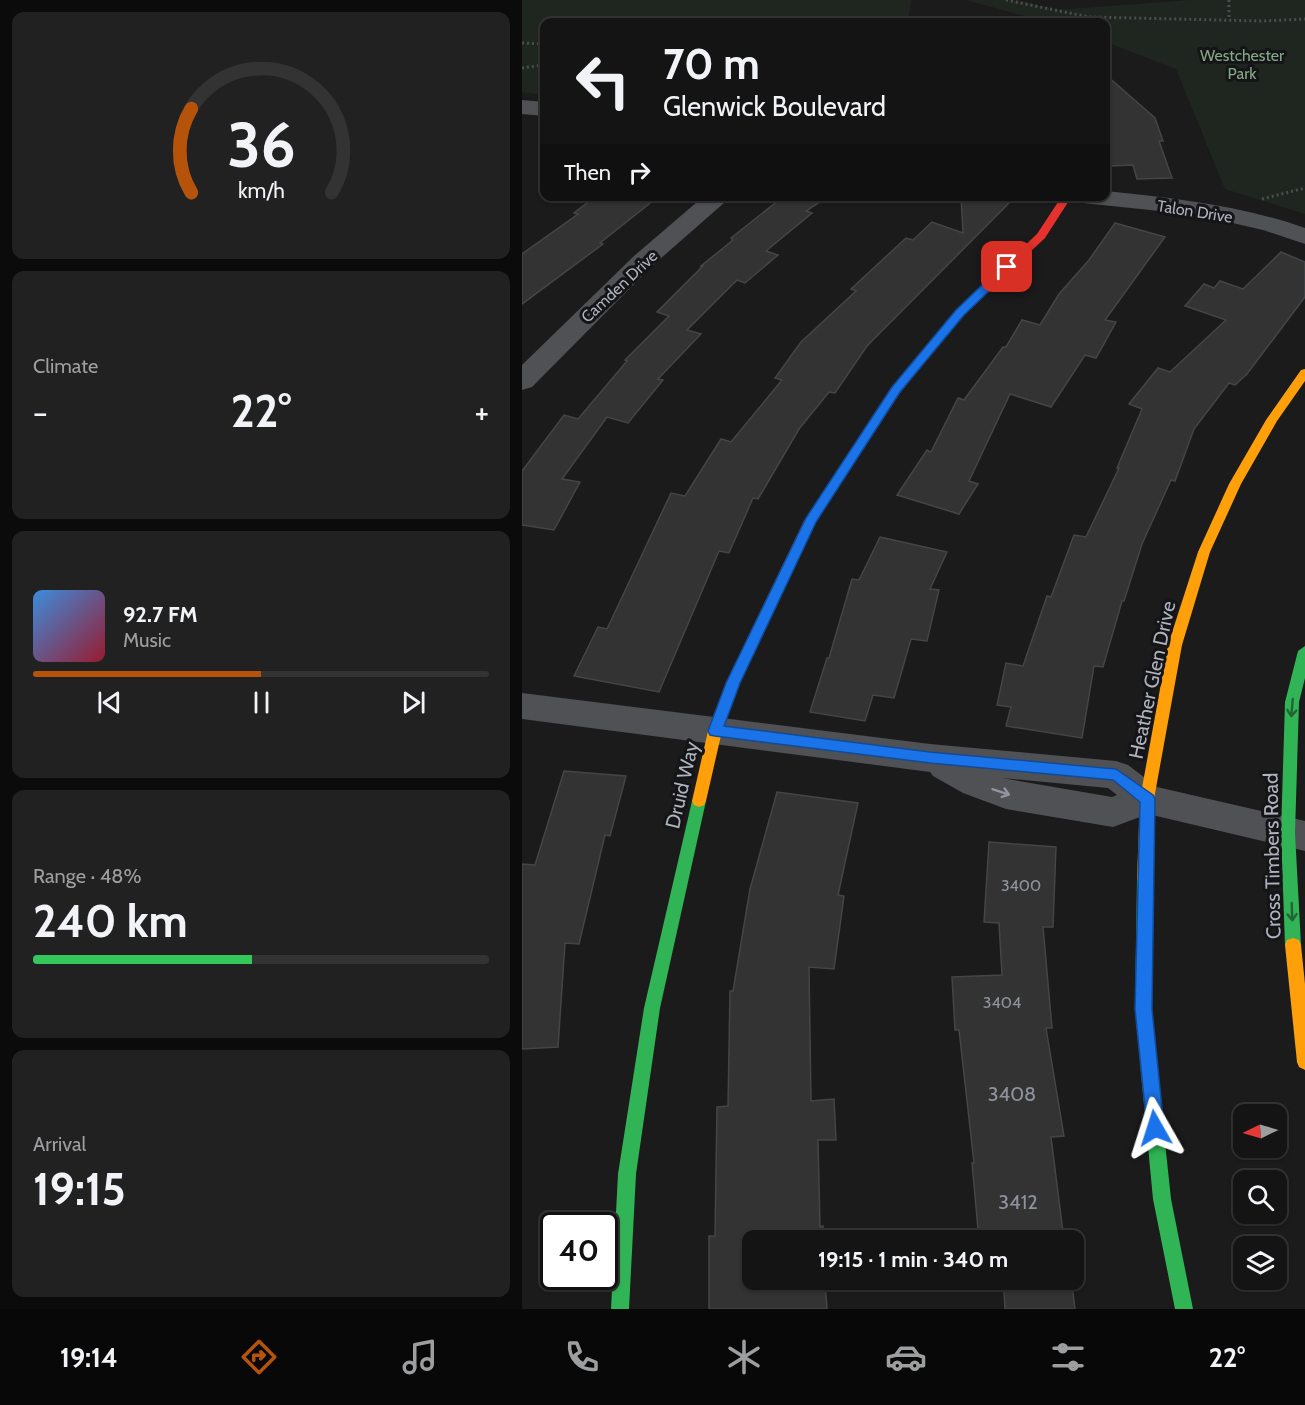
<!DOCTYPE html>
<html lang="en">
<head>
<meta charset="utf-8">
<style>
  :root { --surface:#141415; --page:#212122; --text:#f1f3f6; --muted:#9d9ea0; --line:#333334; --accent:#b45309 }
  body { margin:0; font-family:Cabin,sans-serif; background:var(--page); color:var(--text); height:100vh; display:flex; flex-direction:column; font-size:22px; white-space:nowrap }
  * { box-sizing:border-box; margin:0 }
  p { font-size:20px; color:var(--muted) }
  .icon { flex:none; width:33px; height:33px; fill:none; stroke:currentColor; stroke-width:2; stroke-linecap:round; stroke-linejoin:round }
  .map { position:relative; flex:1; overflow:hidden }
  .drawer { display:flex; flex-direction:column; gap:12px; padding:12px; background:#0b0b0c; width:522px }
  .drawer>* { flex:none }
  .banner { position:absolute; left:18px; top:18px; width:570px; height:183px; border-radius:12px; box-shadow:0 2px 4px #0004,0 0 0 2px var(--line); background:#141415; color:var(--text); overflow:hidden }
  .needle { width:39px; rotate:265deg }
  .fabs { position:absolute; left:711px; top:1104px; display:grid; gap:12px }
  .fabs a { display:grid; place-items:center; width:54px; height:54px; border-radius:12px; background:var(--surface); box-shadow:0 2px 4px #0004,0 0 0 2px var(--line); font-size:30px }
  .speed { position:absolute; left:18px; top:1212px; display:flex; gap:12px; font-size:30px; font-weight:700; text-align:center }
  .speed>* { display:grid; place-content:center; width:78px; height:78px; border-radius:50%; background:var(--surface); box-shadow:0 2px 4px #0004,0 0 0 2px var(--line); line-height:1 }
  .speed .limit { border:3px solid #111; border-radius:9px; background:#fff; color:#111 }
  .pin { position:absolute; display:grid; place-items:center; width:51px; height:51px; color:#fff; margin:-26px; border-radius:12px; box-shadow:0 3px 9px #0006 }
  .me { position:absolute; width:66px; margin:-33px; rotate:354deg; stroke-linejoin:round; filter:drop-shadow(0 0 4px #0008) }
  .turn { display:flex; align-items:center; gap:21px; height:126px; padding:0 24px; font-size:27px }
  .turn .icon { width:78px; height:78px; stroke-width:2.5 }
  .turn b { display:block; font-size:42px; line-height:51px }
  .then { display:flex; align-items:center; height:57px; padding:0 24px; background:#0003; gap:12px; font-size:22px }
  .big { font-size:45px; font-weight:700; line-height:1.1 }
  .drawer .tile { flex:1; display:flex; flex-direction:column; justify-content:center; gap:9px; min-width:0; padding:0 21px; border-radius:12px; background:var(--page) }
  .drawer .dial { align-items:center; gap:0 }
  .dial svg { height:156px; overflow:visible; fill:none; stroke:var(--line); stroke-width:7; stroke-linecap:round; text-anchor:middle }
  .dial text { fill:var(--text); stroke:none }
  .song { display:flex; align-items:center; gap:18px }
  .cover { width:72px; height:72px; border-radius:9px; background:linear-gradient(135deg,hsl(210 70% 55%),hsl(350 70% 35%)) }
  .played { height:6px; border-radius:3px; background:linear-gradient(90deg,var(--accent) 50%,var(--line) 50%) }
  .keys { display:flex; justify-content:space-around; direction:ltr }
  .heat { display:flex; justify-content:space-between; align-items:center; font-size:33px; direction:ltr }
  .charge { height:9px; border-radius:4px; background:linear-gradient(90deg,#34c759 48%,var(--line) 0) }
  .trip { position:absolute; left:220px; top:1230px; width:342px; height:60px; border-radius:12px; background:var(--surface); box-shadow:0 2px 4px #0004,0 0 0 2px var(--line); font-weight:700; line-height:60px; text-align:center }
  .menu { display:flex; height:96px; justify-content:space-around; align-items:center; background:#080808; color:var(--muted) }
  .menu .icon { width:42px; height:42px }
  .menu .active { color:var(--accent) }
  .menu b { font-size:27px; color:var(--text) }
  main { display:flex; flex:1; min-height:0 }
  .map>svg:first-child { display:block }
  .green { fill:#1f2620 }
  .building { fill:#333334; stroke:#444548; stroke-width:1.5 }
  .lines { fill:none; stroke-linecap:round; stroke-linejoin:round }
  .path { stroke:#4b4d4f; stroke-width:3; stroke-dasharray:2 3; stroke-linecap:butt }
  .street { fill:#4f5155; fill-rule:evenodd }
  .fast { fill:#30b455; fill-rule:evenodd }
  .slow { fill:#ff9f0a; fill-rule:evenodd }
  .jam { fill:#e5322d; fill-rule:evenodd }
  .oneway { stroke:#226436 }
  .oneway2 { stroke:#91959e }
  .route { fill:#1a73e8; stroke:#114b97; stroke-width:1.5 }
  .labels { text-anchor:middle; stroke-width:6; stroke-linejoin:round; paint-order:stroke }
  .far-park-label { font-size:16px; fill:#84a885; stroke:#151518 }
  .far-street-label { font-size:16px; fill:#adb2bd; stroke:#151518 }
  .number-label { font-size:16px; fill:#8e929b }
  .street-label { font-size:20px; fill:#adb2bd; stroke:#151518 }
  .near-number-label { font-size:20px; fill:#8e929b }
</style>
</head>
<body>
<main>
<section class="drawer">
<div class="tile dial"><svg viewBox="0 0 100 80">
<path d="M14 69A42 42 0 1 1 86 69"/>
<path d="M14 69A42 42 0 0 1 14 26" stroke="#b45309"/>
<text x="50" y="56" font-size="32" font-weight="700">36</text>
<text x="50" y="72" font-size="11">km/h</text>
</svg></div>
<div class="tile"><p>Climate</p>
<div class="heat"><a>−</a><b class="big">22°</b><a>+</a></div>
</div>
<div class="tile">
<div class="song"><i class="cover"></i><div><b>92.7 FM</b><p>Music</p></div></div>
<div class="played"></div>
<div class="keys"><svg class="icon" aria-label="previous" viewBox="0 0 24 24"><path d="M18 5L8 12l10 7zM5 5v14"/></svg><svg class="icon" aria-label="pause" viewBox="0 0 24 24"><path d="M8 5v14M16 5v14"/></svg><svg class="icon" aria-label="next" viewBox="0 0 24 24"><path d="M6 5l10 7-10 7zM19 5v14"/></svg></div>
</div>
<div class="tile"><p>Range · 48%</p><b class="big">240 km</b><div class="charge"></div></div>
<div class="tile"><p>Arrival</p><b class="big">19:15</b></div>
</section>
<div class="map">
<svg width="783" height="1309" viewBox="0 0 783 1309">
  <rect width="100%" height="100%" fill="#1b1b1c"/>
  <g class="green">
    <path d="M0,0H389L386,22H22V95L0,92Z"/>
    <path d="M444,0H496L534,10L668,0H783V214L703,189L654,69L584,42V22H524Z"/>
  </g>
  <g class="building">
    <path d="M584,75L633,118L641,141H637L650,178L615,179L611,165L588,166L584,151Z"/>
    <path d="M74,196H137L78,243L81,244L0,304V254L56,214L52,213Z"/>
    <path d="M262,196H307L284,211L290,213L244,251L256,255L223,283L215,280L165,330L179,334L136,379L141,380L106,423L85,417L40,479L58,482L32,530L0,525V471L42,415L56,419L105,361L103,360L147,316L135,312L181,266H179L211,240L209,238Z"/>
    <path d="M439,196H494L345,346L313,393L307,392L277,429L236,499L231,498L207,553L197,551L137,692L52,676L76,627L85,629L149,493L163,496L199,439L209,442L260,380L253,378L279,342L334,291L329,289L384,238L391,240L410,222L441,233Z"/>
    <path d="M593,223L643,237L583,320L594,322L574,358L563,355L529,407L488,394L447,481L456,484L437,514L375,495L405,450L409,452L436,398L442,400L481,347H484L500,320L518,325L537,294L567,260Z"/>
    <path d="M759,252L783,262V297L725,374L713,385L707,383L672,429L653,481L649,480L620,544L602,601H600L581,667L572,666L560,738L484,726L489,707L475,705L484,663L501,666L525,596L529,597L552,535L564,537L597,468H595L620,409L607,404L636,368L648,372L704,320L663,306L682,284L692,288L698,281L721,289Z"/>
    <path d="M358,537L425,552L408,589L417,590L405,641L389,639L372,698L351,695L343,721L288,712L305,658H307L330,579L337,580Z"/>
    <path d="M42,771L104,776L88,836L83,835L57,944L43,943L36,1047L0,1049V864L13,865Z"/>
    <path d="M255,792L336,803L316,895L322,896L312,969L287,967L289,1101L312,1099L314,1140H296L298,1227L301,1226V1240H231V1280H303L305,1309H187V1236H193L195,1107L206,1106L208,991H211L228,889Z"/>
    <path d="M467,842L534,847L531,927H521L530,1028H524L542,1136L529,1137L542,1240H457L450,1163H452L437,1030H433L430,977L480,975L477,923L462,922Z"/>
    <path d="M550,1285L553,1309H483L482,1290Z"/>
  </g>
  <g class="lines">
    <g class="path">
      <path d="M484,0L567,17L740,21L783,19"/>
      <path d="M707,0V20"/>
      <path d="M0,43L22,44"/>
      <path d="M0,68L22,65"/>
      <path d="M740,199L783,188"/>
    </g>
    <g class="street">
      <path d="M0,100L22,102V116L0,114Z"/>
      <path d="M584,191C651,198 718,205 783,228V244L741,230L676,215L561,203L552,201L549,196H584Z"/>
      <path d="M182,196H210L130,266L10,387L0,390V365L112,256Z"/>
      <path d="M0,693L408,744L594,761L606,765L635,787L783,821V851L626,814L591,827L484,809L441,793L411,776L408,772L0,719ZM480,778L586,788L595,795L590,797Z"/>
    </g>
    <g class="fast">
      <path d="M783,646V678L777,702L773,833L779,945L777,950L771,952L765,950L763,945L759,833L763,702L776,651Z"/>
      <path d="M177,795L182,797L184,801L138,1008L114,1174L107,1309H89L96,1174L122,1008L170,801L172,797Z"/>
      <path d="M623,873L628,875L631,879L629,1009L649,1199L671,1309H653L631,1199L613,1009L615,879L618,875Z"/>
    </g>
    <g class="slow">
      <path d="M783,369V381L755,421L719,484L688,552L660,645L632,799L631,879L628,883L623,885L618,883L615,879L618,799L646,645L676,552L707,484L744,420L779,370Z"/>
      <path d="M328,456L334,460L294,522L218,683L200,731L184,801L182,805L177,807L172,805L170,801L186,731L204,683L282,521L324,457Z"/>
      <path d="M771,938L777,940L779,945L783,984V1070L777,1067L775,1062L763,945L765,940Z"/>
    </g>
    <path class="jam" d="M540,196H550L523,238L442,314L378,393L332,463H324L322,460L370,387L434,310L515,234Z"/>
  </g>
  <defs><path id="oneway-shaft" d="M-6 0H5M1.5-3L5.5 0L1.5 3" fill="none" stroke-width="1.6" stroke-linecap="round" stroke-linejoin="round" transform="scale(1.5)"/></defs>
  <g class="oneway">
    <use href="#oneway-shaft" transform="translate(770 708) rotate(95)"/>
    <use href="#oneway-shaft" transform="translate(770 912) rotate(88)"/>
  </g>
  <use class="oneway2" href="#oneway-shaft" transform="translate(479 792) rotate(18)"/>
  <path class="route" d="M485,264L491,267L489,270L442,315L378,392L294,522L218,683L202,726L408,752L594,769L631,795L633,799L630,1009L642,1128L639,1134L633,1136L627,1134L625,1128L613,1009L618,802L591,780L408,763L193,736L188,735L186,731L204,683L284,518L370,387L434,310L481,265Z"/>
  <g class="labels">
    <g class="far-park-label">
      <text x="720" y="61">Westchester<tspan x="720" dy="18">Park</tspan></text>
    </g>
    <g class="far-street-label">
      <text transform="translate(673 211) rotate(9)" y="6">Talon Drive</text>
      <text transform="translate(97 286) rotate(-43)" y="6">Camden Drive</text>
    </g>
    <g class="number-label">
      <text x="499" y="891">3400</text>
      <text x="480" y="1008">3404</text>
    </g>
    <g class="street-label">
      <text transform="translate(630 680) rotate(-78)" y="7">Heather Glen Drive</text>
      <text transform="translate(160 785) rotate(-77)" y="7">Druid Way</text>
      <text transform="translate(750 856) rotate(-91)" y="7">Cross Timbers Road</text>
    </g>
    <g class="near-number-label">
      <text x="490" y="1101">3408</text>
      <text x="496" y="1209">3412</text>
    </g>
  </g>
</svg>
<div class="fabs">
<a><svg class="needle" viewBox="-14 -14 28 28"><path d="M0-13l5 13h-10z" fill="#e53935"/><path d="M0 13l5-13h-10z" fill="#9d9ea0"/></svg></a>
<a><svg class="icon" aria-label="search" viewBox="0 0 24 24"><circle cx="10" cy="10" r="6"/><path d="M15 15l6 6"/></svg></a>
<a><svg class="icon" aria-label="layers" viewBox="0 0 24 24"><path d="M12 4l9 5-9 5-9-5zM3 14l9 5 9-5"/></svg></a>
</div>
<div class="speed"><div class="limit">40</div></div>
<div class="pin" style="left:485px;top:267px;background:#d93025"><svg class="icon" aria-label="arrive" viewBox="0 0 24 24"><path d="M6 21V4h12l-3 4 3 4H6"/></svg></div>
<svg class="me" style="left:633px;top:1128px" viewBox="-20 -20 40 40"><path d="M0-17L14 15 0 8-14 15z" fill="#1a73e8" stroke="#fff" stroke-width="4"/></svg>
<div class="trip">19:15 · 1 min · 340 m</div>
<div class="banner">
<div class="turn"><svg class="icon" aria-label="left" viewBox="0 0 24 24"><path d="M17 20v-9H6M10 6l-5 5 5 5"/></svg><div><b>70 m</b>Glenwick Boulevard</div></div>
<div class="then">Then<svg class="icon" aria-label="right" viewBox="0 0 24 24"><path d="M7 20v-9h11M14 6l5 5-5 5"/></svg></div>
</div>
</div>
</main>
<nav class="menu">
<b>19:14</b>
<svg class="icon active" aria-label="directions" viewBox="0 0 24 24"><path d="M12 3l9 9-9 9-9-9zM9 14v-3h6M13 9l2 2-2 2"/></svg>
<svg class="icon" aria-label="music" viewBox="0 0 24 24"><path d="M9 18V5l10-2v13"/><circle cx="6" cy="18" r="3"/><circle cx="16" cy="16" r="3"/></svg>
<svg class="icon" aria-label="phone" viewBox="0 0 24 24"><path d="M5 4h4l2 5-3 2q2 4 5 5l2-3 5 2v4C11 20 4 13 5 4z"/></svg>
<svg class="icon" aria-label="climate" viewBox="0 0 24 24"><path d="M12 3v18M4 7l16 10M4 17L20 7"/></svg>
<svg class="icon" aria-label="car" viewBox="0 0 24 24"><path d="M5 17H2v-5l4-1 3-4h7l3 4 3 1v5h-3M9 17h6M6 11h13"/><circle cx="7" cy="17" r="2"/><circle cx="17" cy="17" r="2"/></svg>
<svg class="icon" aria-label="filters" viewBox="0 0 24 24"><path d="M4 7h16M4 17h16"/><circle cx="9" cy="7" r="2"/><circle cx="15" cy="17" r="2"/></svg>
<b>22°</b>
</nav>
</body>
</html>
